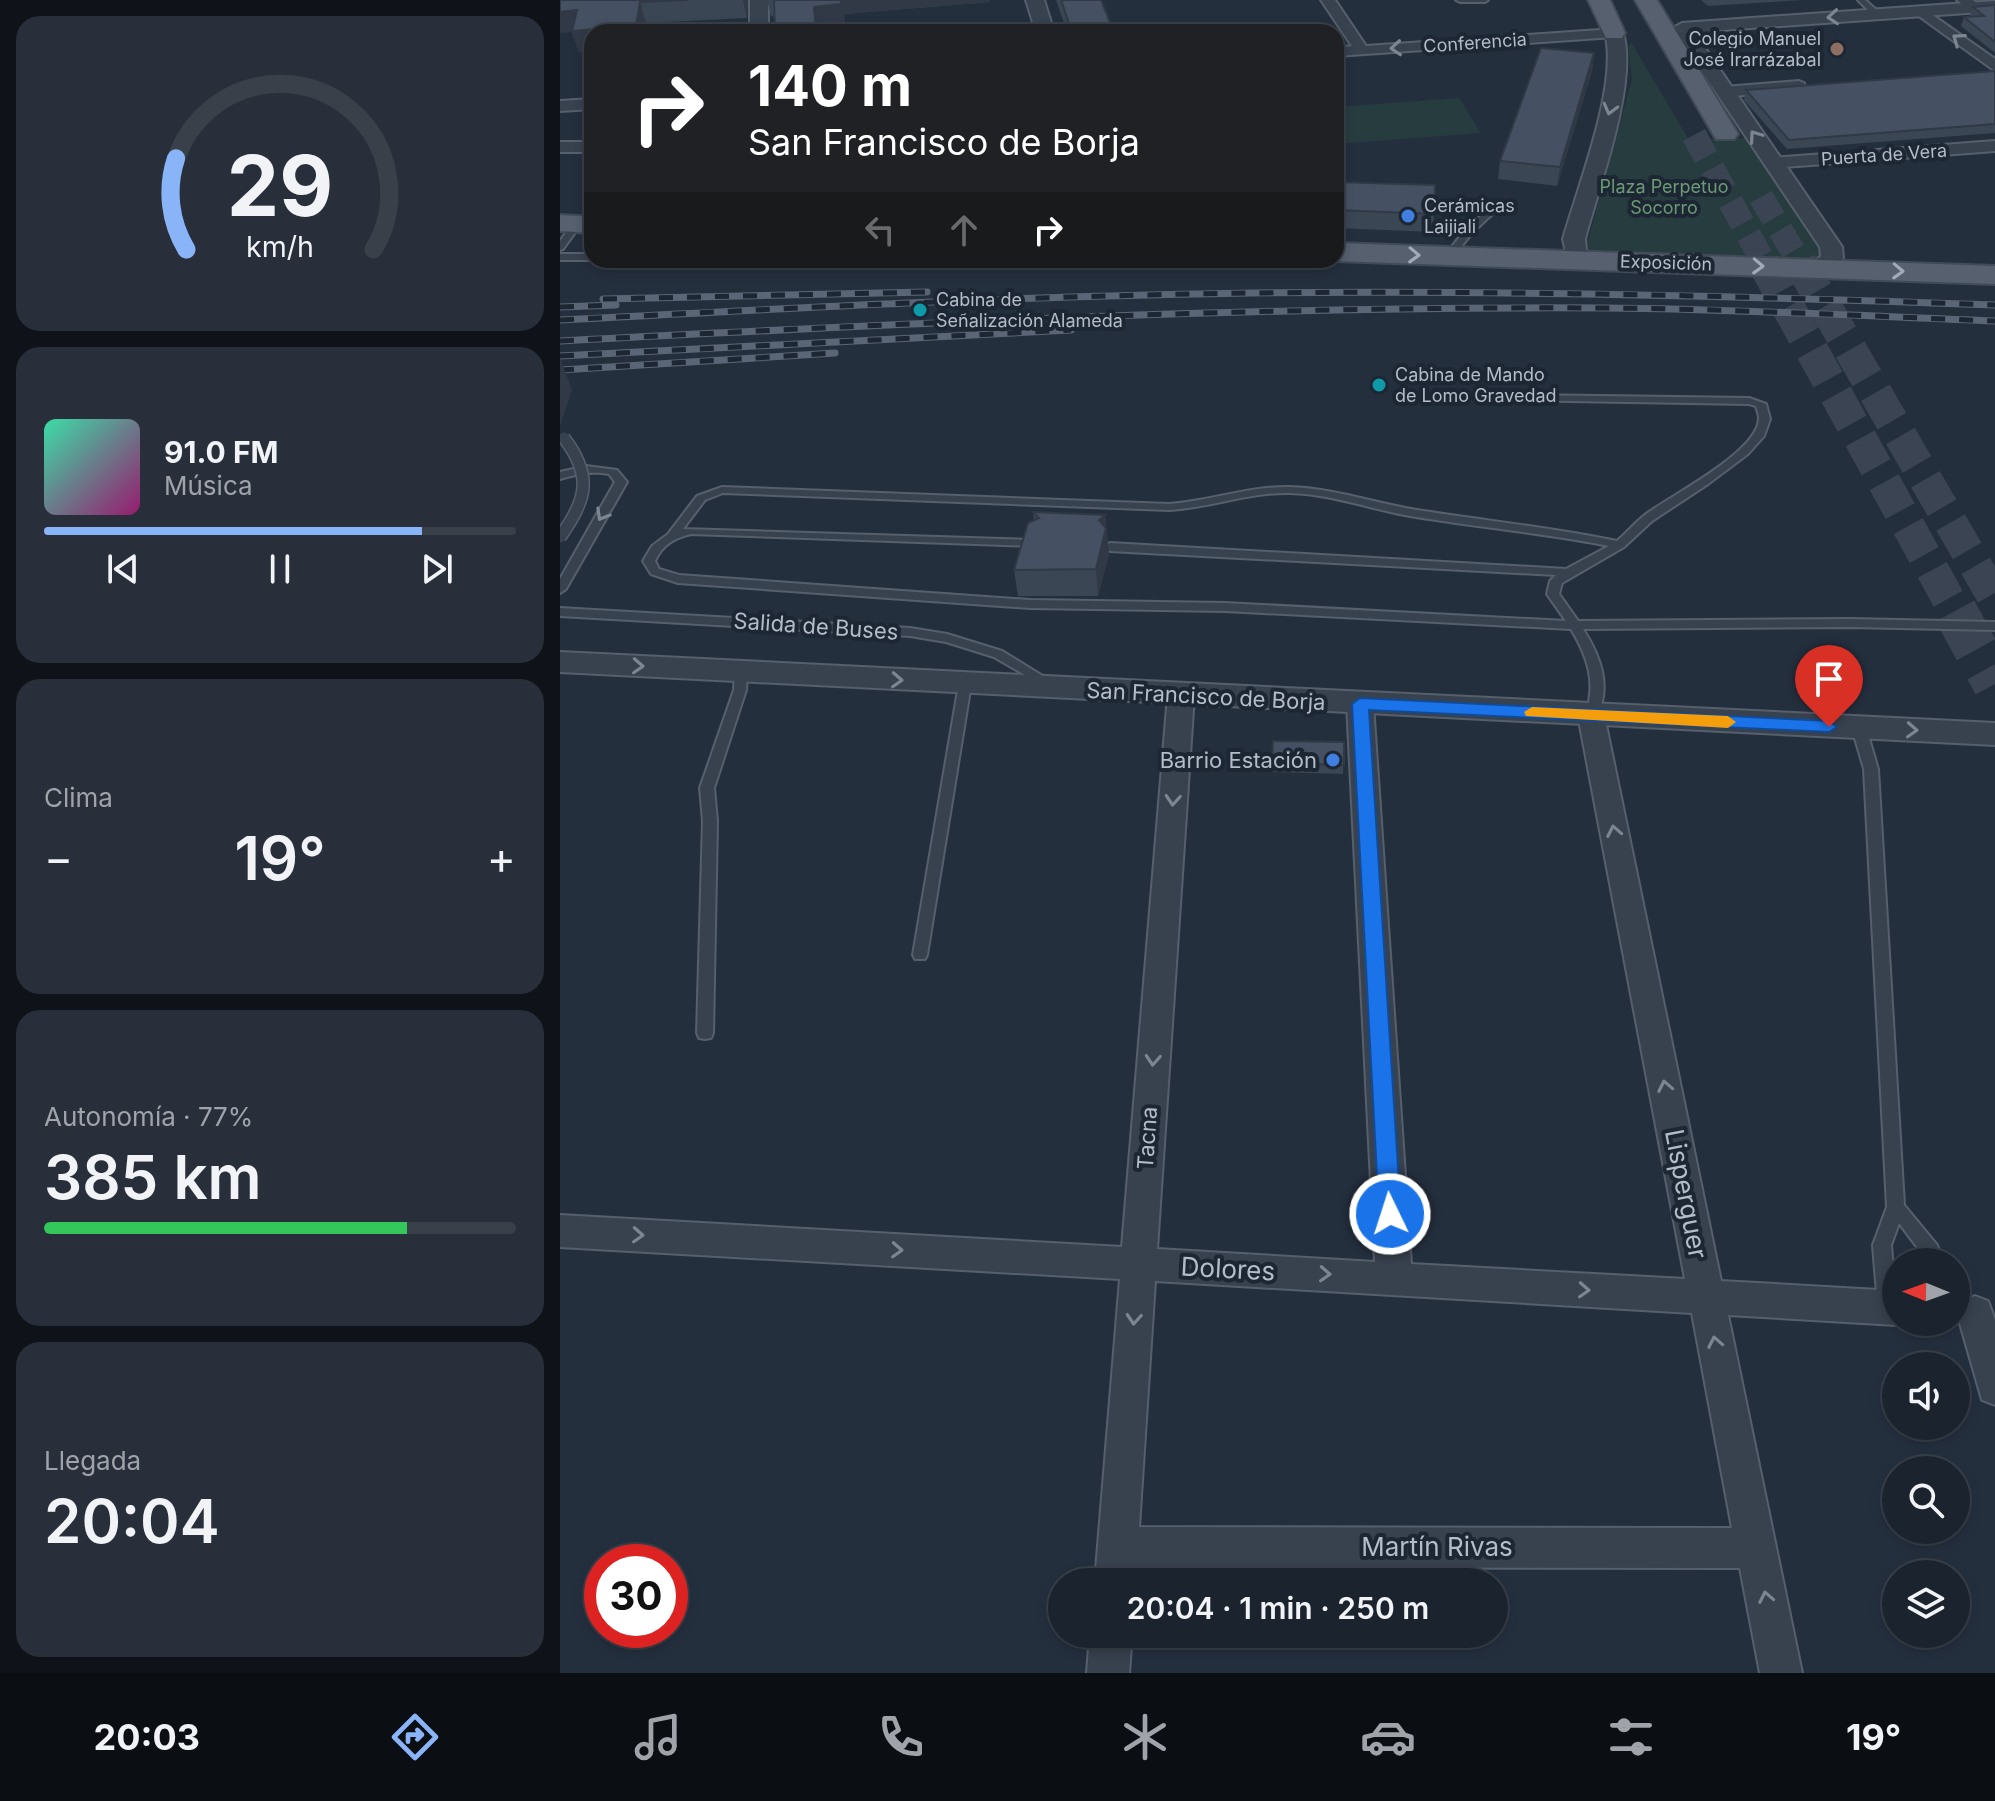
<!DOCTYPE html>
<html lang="es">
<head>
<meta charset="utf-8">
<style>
  :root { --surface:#1b232e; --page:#282f3a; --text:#f1f3f6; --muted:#a0a4aa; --line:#39404a; --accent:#8ab4f8 }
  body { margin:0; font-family:Inter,sans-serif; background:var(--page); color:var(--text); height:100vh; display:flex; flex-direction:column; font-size:30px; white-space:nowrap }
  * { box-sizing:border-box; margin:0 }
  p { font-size:26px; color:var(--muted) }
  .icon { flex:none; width:44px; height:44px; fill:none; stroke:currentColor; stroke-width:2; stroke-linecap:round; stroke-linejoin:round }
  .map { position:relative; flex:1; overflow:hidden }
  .panel { display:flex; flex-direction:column; gap:16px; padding:16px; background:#0f1319; width:560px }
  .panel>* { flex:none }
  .top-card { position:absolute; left:24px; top:24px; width:760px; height:244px; border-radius:24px; box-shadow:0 4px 12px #0003,0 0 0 2px var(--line); background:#202124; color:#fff; overflow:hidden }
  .needle { width:52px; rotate:271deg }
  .tools { position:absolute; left:1322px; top:1248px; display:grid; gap:16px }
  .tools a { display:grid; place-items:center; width:88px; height:88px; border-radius:50%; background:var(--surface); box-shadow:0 4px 12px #0003,0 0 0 2px var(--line); font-size:40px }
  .speed { position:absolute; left:24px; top:1544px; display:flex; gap:16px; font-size:40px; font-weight:700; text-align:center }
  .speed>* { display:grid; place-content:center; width:104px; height:104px; border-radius:50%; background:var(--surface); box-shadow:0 4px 12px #0003,0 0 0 2px var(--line); line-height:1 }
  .speed .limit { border:12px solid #d22; background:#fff; color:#111 }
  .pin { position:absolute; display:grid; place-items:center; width:68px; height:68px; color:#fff; margin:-82px -34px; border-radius:50% 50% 50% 0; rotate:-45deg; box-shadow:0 0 8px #0007 }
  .pin .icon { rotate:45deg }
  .me { position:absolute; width:88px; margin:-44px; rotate:356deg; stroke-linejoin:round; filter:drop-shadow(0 0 6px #0008) }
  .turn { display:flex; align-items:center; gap:28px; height:168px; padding:0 32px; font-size:36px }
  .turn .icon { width:104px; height:104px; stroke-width:2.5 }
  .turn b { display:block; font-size:56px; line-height:68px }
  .lanes { display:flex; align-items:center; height:76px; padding:0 32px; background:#0003; justify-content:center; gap:40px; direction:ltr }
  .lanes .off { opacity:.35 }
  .big { font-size:60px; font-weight:600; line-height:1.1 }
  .panel .card { flex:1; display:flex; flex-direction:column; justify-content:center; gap:12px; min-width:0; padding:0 28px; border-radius:24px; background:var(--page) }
  .panel .dial { align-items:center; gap:0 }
  .dial svg { height:208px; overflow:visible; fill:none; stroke:var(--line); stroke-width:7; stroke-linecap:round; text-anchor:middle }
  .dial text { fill:var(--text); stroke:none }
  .song { display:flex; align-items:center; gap:24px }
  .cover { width:96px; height:96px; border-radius:12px; background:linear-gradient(135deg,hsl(160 70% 55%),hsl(320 70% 35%)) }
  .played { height:8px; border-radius:4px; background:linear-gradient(90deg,var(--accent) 80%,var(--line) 80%) }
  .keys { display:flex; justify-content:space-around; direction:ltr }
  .heat { display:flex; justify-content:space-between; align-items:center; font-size:44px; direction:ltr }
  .charge { height:12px; border-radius:6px; background:linear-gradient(90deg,#34c759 77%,var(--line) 0) }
  .trip { position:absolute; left:488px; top:1568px; width:460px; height:80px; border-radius:40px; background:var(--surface); box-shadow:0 4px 12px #0003,0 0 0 2px var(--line); font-weight:600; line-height:80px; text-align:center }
  .tabs { display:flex; height:128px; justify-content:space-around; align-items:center; background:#0b0e12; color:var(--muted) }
  .tabs .icon { width:56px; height:56px }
  .tabs .active { color:var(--accent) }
  .tabs b { font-size:36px; color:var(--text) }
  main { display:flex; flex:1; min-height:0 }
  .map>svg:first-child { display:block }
  .green { fill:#263c3f }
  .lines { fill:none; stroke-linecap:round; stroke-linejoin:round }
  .primary-tunnel-far2 { stroke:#3a4453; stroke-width:25; stroke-dasharray:25 13; stroke-linecap:butt }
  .primary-tunnel-far1 { stroke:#3a4453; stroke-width:33; stroke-dasharray:33 17; stroke-linecap:butt }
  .primary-tunnel { stroke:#3a4453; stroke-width:44; stroke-dasharray:44 22; stroke-linecap:butt }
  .service-casing { stroke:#565f6c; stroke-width:4 }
  .minor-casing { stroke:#565f6c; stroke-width:4 }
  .tertiary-casing { stroke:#565f6c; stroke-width:4 }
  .primary-casing { stroke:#414a57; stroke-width:4 }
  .service { fill:#38414e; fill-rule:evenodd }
  .minor { fill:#38414e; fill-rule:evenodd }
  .tertiary { fill:#38414e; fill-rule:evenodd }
  .primary { fill:#56606e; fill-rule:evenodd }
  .rail-casing { stroke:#5a6575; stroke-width:7 }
  .rail { stroke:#1d2633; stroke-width:5; stroke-dasharray:14; stroke-linecap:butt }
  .service-bridge-casing { stroke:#565f6c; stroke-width:14; stroke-linecap:butt }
  .service-bridge { stroke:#38414e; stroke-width:11 }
  .wall { fill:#3b4654 }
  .shaded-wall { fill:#303945 }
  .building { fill:#455162; stroke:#303945; stroke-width:2 }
  .oneway { stroke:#7c8592 }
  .oneway2 { stroke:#a1aab7 }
  .route { fill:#1a73e8; stroke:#114b97; stroke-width:2 }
  .slow { fill:#f59e0b }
  .education-dot { fill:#8d6e63; stroke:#1d2633; stroke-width:3 }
  .shop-dot { fill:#3f7fe0; stroke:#1d2633; stroke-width:3 }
  .culture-dot { fill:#0f9aa8; stroke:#1d2633; stroke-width:3 }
  .labels { text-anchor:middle; stroke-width:8; stroke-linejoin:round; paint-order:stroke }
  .far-poi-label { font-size:18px; fill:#b4bcc9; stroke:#1d2633; text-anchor:start }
  .far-street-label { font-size:18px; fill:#b4bcc9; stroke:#1d2633 }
  .far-park-label { font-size:18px; fill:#6b9a76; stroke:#1d2633 }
  .street-label { font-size:22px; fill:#b4bcc9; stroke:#1d2633 }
  .poi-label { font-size:22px; fill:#b4bcc9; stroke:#1d2633; text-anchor:end }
  .near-street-label { font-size:26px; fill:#b4bcc9; stroke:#1d2633 }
</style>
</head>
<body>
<main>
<section class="panel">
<div class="card dial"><svg viewBox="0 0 100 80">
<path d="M14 69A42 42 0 1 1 86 69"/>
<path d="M14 69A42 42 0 0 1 10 34" stroke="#8ab4f8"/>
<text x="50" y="56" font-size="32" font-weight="700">29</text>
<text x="50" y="72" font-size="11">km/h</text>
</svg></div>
<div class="card">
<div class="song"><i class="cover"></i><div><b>91.0 FM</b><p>Música</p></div></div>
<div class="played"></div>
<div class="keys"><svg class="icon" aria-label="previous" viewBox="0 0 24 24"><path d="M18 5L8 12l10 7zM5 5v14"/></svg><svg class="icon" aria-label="pause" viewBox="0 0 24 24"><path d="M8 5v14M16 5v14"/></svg><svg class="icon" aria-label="next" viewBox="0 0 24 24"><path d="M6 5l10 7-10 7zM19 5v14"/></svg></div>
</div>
<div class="card"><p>Clima</p>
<div class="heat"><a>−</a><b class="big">19°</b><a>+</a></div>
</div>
<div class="card"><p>Autonomía · 77%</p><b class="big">385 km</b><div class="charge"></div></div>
<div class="card"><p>Llegada</p><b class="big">20:04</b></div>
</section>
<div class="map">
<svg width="1435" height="1673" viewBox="0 0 1435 1673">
  <rect width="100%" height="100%" fill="#242f3e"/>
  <g class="green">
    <path d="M1071,42L1129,140L1190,138L1268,251L1256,262L1034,253L1029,250L1028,241L1072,79L1068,46Z"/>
    <path d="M899,98L921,133L776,144V107Z"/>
  </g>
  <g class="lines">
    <g class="primary-tunnel-far2">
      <path d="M1134,135L1205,265"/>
      <path d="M1201,197L1241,265"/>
    </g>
    <g class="primary-tunnel-far1">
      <path d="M1204,263L1396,613"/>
      <path d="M1240,263L1435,599"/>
    </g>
    <path class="primary-tunnel" d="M1395,611L1435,684"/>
    <defs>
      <g id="service">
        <path d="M896,0H928L925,2H900Z"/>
        <path d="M1298,0H1305L1321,14L1314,16Z"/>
        <path d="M936,202L943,204L912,233L892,258H886V254L906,229Z"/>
        <path d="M14,222L21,224L3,249L0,250V241Z"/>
        <rect x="0" y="254" width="32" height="6"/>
        <path d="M219,260L575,262L580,265L575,268L224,263Z"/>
        <path d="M956,395L1189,398L1206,404L1210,419L1204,436L1188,454L1148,484L1092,521L1064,547L1002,583L999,594L1018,621L1290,619L1435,622V630L1290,627L1023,629C1041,657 1052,687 1036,718L1031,719L1025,715C1037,684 1028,657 1011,629L665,611L470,608L118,583L91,574L83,561L92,546L108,534L137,496L162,487L609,504C650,501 689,486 730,487C771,488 811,502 851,509C919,520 989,527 1057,541C1068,532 1077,520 1089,512C1114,494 1199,451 1199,418C1199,414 1197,410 1196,406L1189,404L952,400V396ZM163,493L609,510C650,508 689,492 730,493C771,494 810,509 850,516C916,527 983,533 1049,546L1006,569L550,543L544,547L550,551L996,575L990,581L987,594L1006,621L665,603L470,600L119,575L99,569L95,561C102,545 114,538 131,534L474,546L480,543L474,540L123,529L145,500Z"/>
        <path d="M26,466L57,470L67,482L6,589L0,593V579L55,482L49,474C31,471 17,474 0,479V472Z"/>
        <path d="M0,608L350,628L387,634L442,651L494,683L488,687L484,686L434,657L386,642L350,636L0,616Z"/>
        <path d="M181,668L187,672L186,690L154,788L157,821L153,1033L151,1038L145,1039L139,1038L137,1033L143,821L140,788L174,690L175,672Z"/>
        <path d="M405,680L411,684L367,955L365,959H355L353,955L399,684Z"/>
        <path d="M1299,724L1306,728L1318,769L1344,1205L1377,1245L1383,1262H1365L1363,1255L1339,1223L1331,1245L1336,1306L1333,1312L1327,1314L1321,1312L1318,1306L1313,1245L1327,1207L1304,769L1292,728Z"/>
      </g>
      <g id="minor">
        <path d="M761,0H775L806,46L1054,29L1061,33L1054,37L776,56V48L792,46Z"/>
        <path d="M1397,0H1413L1421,7L1419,10H1409Z"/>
        <path d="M1361,7L1435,59V71L1356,14L1354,11Z"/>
        <path d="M1239,81L1244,83V89L1164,97L1156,92L1164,87Z"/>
        <path d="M32,99V109L0,111V101Z"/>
        <path d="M1435,141V151L1213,168L1205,163L1213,158Z"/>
        <rect x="0" y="142" width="32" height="10"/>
        <path d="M621,686L630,689L634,695L597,1249L815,1262L787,704L791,698L800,695L809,698L813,704L851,1264L1125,1279L1018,715L1022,709L1031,706L1040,709L1044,715L1161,1281L1336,1291V1322H1343L1336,1325L1168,1315L1242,1673H1200L1180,1568L576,1567L575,1582H535L560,1279L0,1247V1215L562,1247L608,695L612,689ZM595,1281L1132,1313L1172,1528L579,1527Z"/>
        <path d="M1415,1296L1428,1301L1435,1320V1405L1422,1400L1397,1313L1402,1301Z"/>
        <path d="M530,1634H572L569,1673H527Z"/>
      </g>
      <g id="tertiary">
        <rect x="190" y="0" width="18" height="32"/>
        <path d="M466,0H484L494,32H476Z"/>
        <path d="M1435,1V11L1134,32L1282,247L1283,258L1268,273H1252L1249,268L1261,256L1260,247L1113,28L1122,23Z"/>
        <path d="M1054,28L1063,33C1078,83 1039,186 1025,239L1026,250L1037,261L1026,268L1007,257L1003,239C1018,186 1059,83 1045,33Z"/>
        <path d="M0,652L1435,723V745L0,672Z"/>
      </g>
      <g id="primary">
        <path d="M1028,0H1050L1065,33L1062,38H1046Z"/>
        <path d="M1075,0H1097L1178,134L1174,139H1156Z"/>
        <path d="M0,215L32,217V233L0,231Z"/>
        <path d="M776,243L1435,266V284L776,261Z"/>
      </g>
    </defs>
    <use href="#service" class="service-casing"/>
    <use href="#minor" class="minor-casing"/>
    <use href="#tertiary" class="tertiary-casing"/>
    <use href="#primary" class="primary-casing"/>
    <use href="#service" class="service"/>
    <use href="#minor" class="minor"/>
    <use href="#tertiary" class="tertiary"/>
    <use href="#primary" class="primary"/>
    <defs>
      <g id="rail">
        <path d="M43,299L367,292"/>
        <path d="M0,307L56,305"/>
        <path d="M0,320C231,308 461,296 692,293C940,290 1187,296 1435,305"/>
        <path d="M0,341C348,323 697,306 1046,308C1175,309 1305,316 1435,321"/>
        <path d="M0,356L511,330"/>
        <path d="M0,370L275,353"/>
      </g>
    </defs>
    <use href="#rail" class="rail-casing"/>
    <use href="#rail" class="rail"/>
    <defs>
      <path id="service-bridge" d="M0,537C27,500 33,476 4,438"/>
    </defs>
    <use href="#service-bridge" class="service-bridge-casing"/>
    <use href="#service-bridge" class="service-bridge"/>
  </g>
  <g class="wall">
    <path d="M0,0H188L187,18L86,23L19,52Z"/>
    <path d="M207,0H430V2L284,14L285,25L258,27V32H215L214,17L211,16Z"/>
    <path d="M496,0H541L554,32H507Z"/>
    <path d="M1141,0H1242L1148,6Z"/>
    <path d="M1435,5V53L1401,26L1404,17H1411L1410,16L1413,7Z"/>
    <path d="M1034,53L1032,71L997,186L938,179L940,161Z"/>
    <path d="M1435,71V133L1227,149L1184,100L1186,90Z"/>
    <path d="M776,182L874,214L873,232L776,228Z"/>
    <path d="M473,512L545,515L549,554L538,596H458L454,570L474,521Z"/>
    <path d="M713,741L784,742L783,774L712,772Z"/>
  </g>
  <g class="shaded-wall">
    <path d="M183,0H188L187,18Z"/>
    <path d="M281,0H430V2L284,14L285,25L258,27V32H256L254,7Z"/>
    <path d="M80,2L86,23L84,32H32V51L19,52L12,32L0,33V12Z"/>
    <path d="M1034,53L1032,71L997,186L1000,167Z"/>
    <path d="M0,358L12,390L0,426Z"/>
    <path d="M545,515L549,554L538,596L536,569L539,520Z"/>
  </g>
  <g class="building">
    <path d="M0,0H128L80,2L76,26L12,31L17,10L0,12Z"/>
    <path d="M214,0H281V4L254,7L256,32H215Z"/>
    <path d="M501,0H541L554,32H512Z"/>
    <path d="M1435,5V42L1404,17L1424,16L1413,7Z"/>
    <path d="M981,48L1034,53L1000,167L940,161Z"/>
    <path d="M1435,71V124L1229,140L1186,90Z"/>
    <path d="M776,182L875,185L874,214L776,210Z"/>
    <path d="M473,512L545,515L539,520L546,528L536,569L454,570L468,523L479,518Z"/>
    <path d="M713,741L784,742V765L712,763Z"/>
  </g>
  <defs><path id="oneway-chevron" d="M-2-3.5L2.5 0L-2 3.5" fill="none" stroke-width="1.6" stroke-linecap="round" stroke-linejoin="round" transform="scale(2)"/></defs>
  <g class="oneway">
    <use href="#oneway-chevron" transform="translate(1273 17) rotate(176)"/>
    <use href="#oneway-chevron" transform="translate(1398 39) rotate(-144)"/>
    <use href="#oneway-chevron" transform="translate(836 48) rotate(176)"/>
    <use href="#oneway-chevron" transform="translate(1050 109) rotate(105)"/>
    <use href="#oneway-chevron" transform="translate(1195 136) rotate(-125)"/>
    <use href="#oneway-chevron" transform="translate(42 515) rotate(120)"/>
    <use href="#oneway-chevron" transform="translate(78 666) rotate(3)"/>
    <use href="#oneway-chevron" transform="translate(337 680) rotate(3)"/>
    <use href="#oneway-chevron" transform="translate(1352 730) rotate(3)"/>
    <use href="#oneway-chevron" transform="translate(613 800) rotate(94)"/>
    <use href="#oneway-chevron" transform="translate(1054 831) rotate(-101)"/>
    <use href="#oneway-chevron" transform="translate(593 1060) rotate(94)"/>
    <use href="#oneway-chevron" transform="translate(1105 1086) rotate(-101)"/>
    <use href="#oneway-chevron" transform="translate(78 1235) rotate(3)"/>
    <use href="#oneway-chevron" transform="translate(337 1250) rotate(3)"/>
    <use href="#oneway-chevron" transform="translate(765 1274) rotate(3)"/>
    <use href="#oneway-chevron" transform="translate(1024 1290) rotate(3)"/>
    <use href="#oneway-chevron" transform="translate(574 1319) rotate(94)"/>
    <use href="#oneway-chevron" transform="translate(1155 1342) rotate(-101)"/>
    <use href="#oneway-chevron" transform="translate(1206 1597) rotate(-101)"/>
  </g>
  <g class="oneway2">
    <use href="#oneway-chevron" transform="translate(854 255) rotate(2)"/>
    <use href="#oneway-chevron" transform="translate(1198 266) rotate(2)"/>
    <use href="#oneway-chevron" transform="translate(1338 271) rotate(2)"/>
  </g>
  <path class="route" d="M800,698L1269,721L1277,727L1269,732L809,710L841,1214L838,1221L830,1224L822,1221L819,1214L792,704Z"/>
  <path class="slow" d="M972,707L1168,716L1176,722L1168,728L966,716L964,712Z"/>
  <circle class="education-dot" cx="1277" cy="49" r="8"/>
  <g class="shop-dot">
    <circle cx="848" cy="216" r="8"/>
    <circle cx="773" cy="760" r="8"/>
  </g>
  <g class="culture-dot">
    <circle cx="360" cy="310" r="8"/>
    <circle cx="819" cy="385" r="8"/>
  </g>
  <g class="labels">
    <g class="far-poi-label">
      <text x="1261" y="45" text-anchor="end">Colegio Manuel<tspan x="1261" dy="21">José Irarrázabal</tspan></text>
      <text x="864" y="212">Cerámicas<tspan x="864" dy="21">Laijiali</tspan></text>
      <text x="376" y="306">Cabina de<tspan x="376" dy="21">Señalización Alameda</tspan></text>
      <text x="835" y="381">Cabina de Mando<tspan x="835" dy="21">de Lomo Gravedad</tspan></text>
    </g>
    <g class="far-street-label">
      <text transform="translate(915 43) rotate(-4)" y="6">Conferencia</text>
      <text transform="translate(1324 155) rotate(-4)" y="6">Puerta de Vera</text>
      <text transform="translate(1106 263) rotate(2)" y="6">Exposición</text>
    </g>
    <g class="far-park-label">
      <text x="1104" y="193">Plaza Perpetuo<tspan x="1104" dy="21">Socorro</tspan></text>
    </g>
    <g class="street-label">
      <text transform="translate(256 626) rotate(4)" y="8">Salida de Buses</text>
      <text transform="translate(646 696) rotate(3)" y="8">San Francisco de Borja</text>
      <text transform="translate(587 1138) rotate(-86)" y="8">Tacna</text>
    </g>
    <g class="poi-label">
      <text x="757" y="768">Barrio Estación</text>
    </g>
    <g class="near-street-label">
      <text transform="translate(1126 1194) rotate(79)" y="9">Lisperguer</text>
      <text transform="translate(668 1269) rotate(3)" y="9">Dolores</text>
      <text x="877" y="1556">Martín Rivas</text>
    </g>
  </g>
</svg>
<div class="tools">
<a><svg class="needle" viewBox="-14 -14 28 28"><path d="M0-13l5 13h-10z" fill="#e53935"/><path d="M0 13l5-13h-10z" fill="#a0a4aa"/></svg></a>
<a><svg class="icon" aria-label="sound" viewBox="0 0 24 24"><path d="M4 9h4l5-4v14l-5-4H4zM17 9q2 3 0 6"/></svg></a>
<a><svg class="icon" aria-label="search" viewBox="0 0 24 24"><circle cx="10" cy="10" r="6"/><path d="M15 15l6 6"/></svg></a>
<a><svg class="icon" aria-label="layers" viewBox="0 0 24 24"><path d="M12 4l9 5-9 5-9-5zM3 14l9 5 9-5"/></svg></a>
</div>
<div class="speed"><div class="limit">30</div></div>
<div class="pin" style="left:1269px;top:727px;background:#d93025"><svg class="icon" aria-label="arrive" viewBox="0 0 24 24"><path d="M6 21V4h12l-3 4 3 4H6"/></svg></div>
<svg class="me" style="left:830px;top:1214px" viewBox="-20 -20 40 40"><circle r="17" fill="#1a73e8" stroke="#fff" stroke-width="3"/><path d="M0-11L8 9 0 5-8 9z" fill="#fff"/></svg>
<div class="trip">20:04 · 1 min · 250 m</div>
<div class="top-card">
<div class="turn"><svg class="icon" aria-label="right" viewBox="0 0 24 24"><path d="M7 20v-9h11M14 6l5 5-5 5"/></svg><div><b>140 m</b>San Francisco de Borja</div></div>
<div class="lanes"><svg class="icon off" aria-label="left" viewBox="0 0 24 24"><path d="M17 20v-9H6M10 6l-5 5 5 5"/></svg><svg class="icon off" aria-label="ahead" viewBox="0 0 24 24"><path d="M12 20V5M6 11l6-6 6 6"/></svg><svg class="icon" aria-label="right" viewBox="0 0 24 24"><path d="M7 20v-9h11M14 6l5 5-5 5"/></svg></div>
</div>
</div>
</main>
<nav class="tabs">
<b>20:03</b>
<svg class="icon active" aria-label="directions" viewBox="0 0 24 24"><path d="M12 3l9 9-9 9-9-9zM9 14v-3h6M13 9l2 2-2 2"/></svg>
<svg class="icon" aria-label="music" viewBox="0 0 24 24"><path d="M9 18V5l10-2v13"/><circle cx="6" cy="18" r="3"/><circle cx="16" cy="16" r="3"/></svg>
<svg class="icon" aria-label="phone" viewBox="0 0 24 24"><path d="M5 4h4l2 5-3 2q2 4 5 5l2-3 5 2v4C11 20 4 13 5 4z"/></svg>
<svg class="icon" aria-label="climate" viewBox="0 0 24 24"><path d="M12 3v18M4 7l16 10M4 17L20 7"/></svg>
<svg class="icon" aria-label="car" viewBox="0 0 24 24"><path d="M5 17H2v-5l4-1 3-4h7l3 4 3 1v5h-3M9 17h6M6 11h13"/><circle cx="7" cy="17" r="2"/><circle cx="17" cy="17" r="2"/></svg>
<svg class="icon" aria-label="filters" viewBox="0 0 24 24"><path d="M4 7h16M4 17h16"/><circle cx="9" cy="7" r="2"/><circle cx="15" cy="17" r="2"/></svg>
<b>19°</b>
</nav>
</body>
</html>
